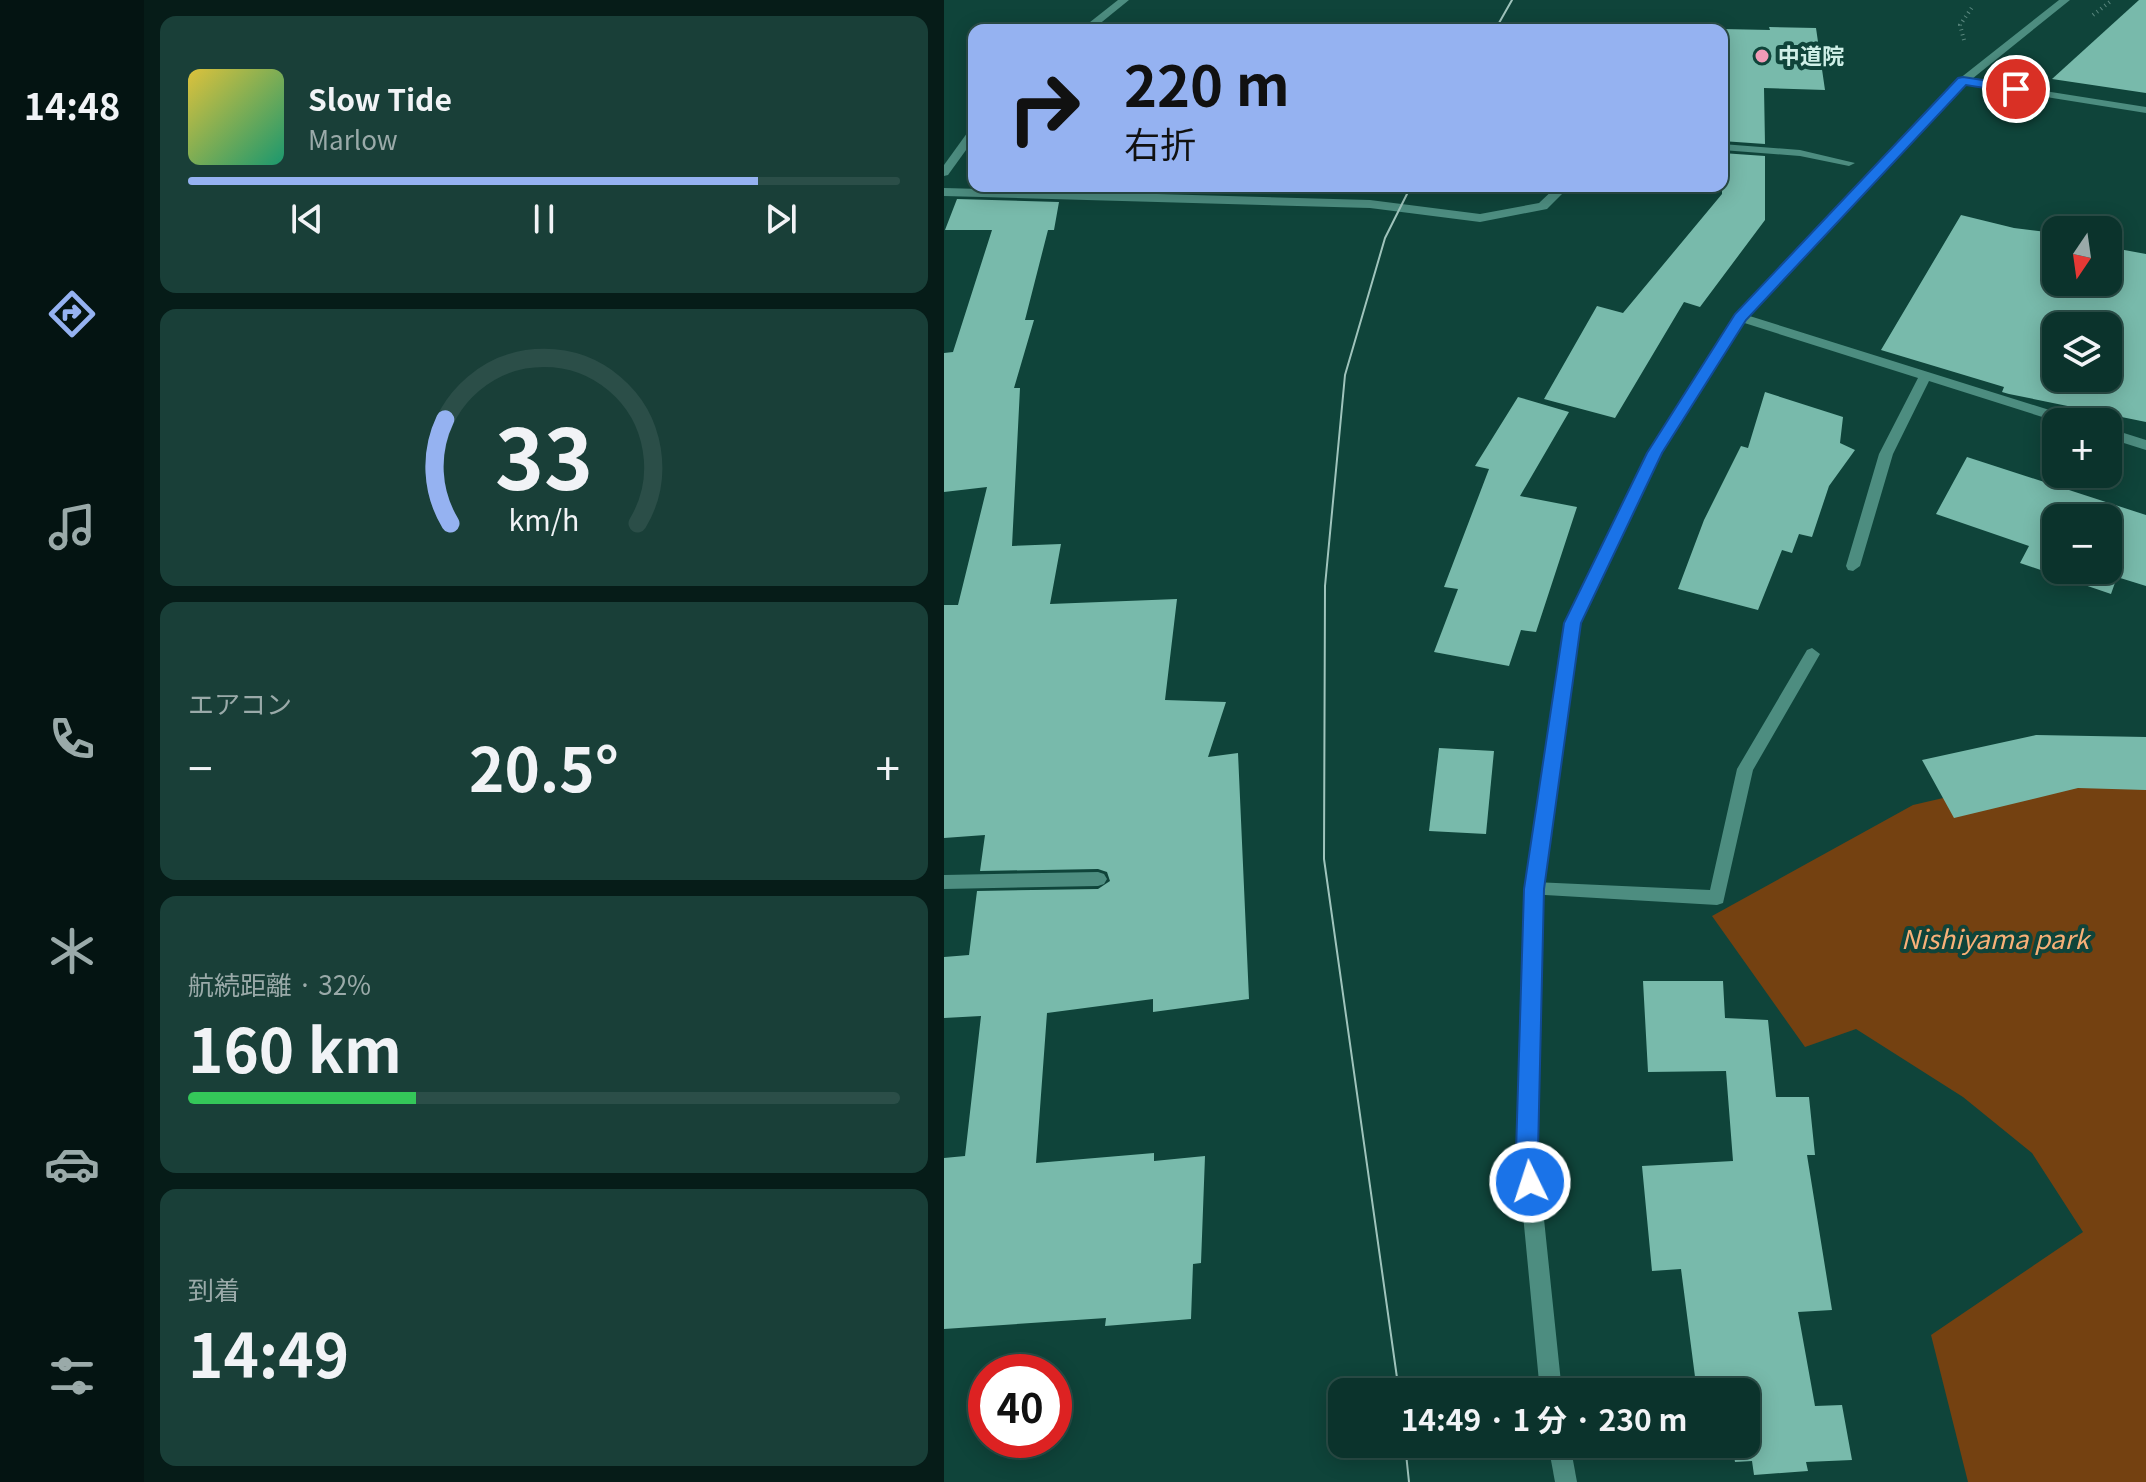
<!DOCTYPE html>
<html lang="ja">
<head>
<meta charset="utf-8">
<style>
  :root { --surface:#0b332c; --page:#193f38; --text:#f1f3f6; --muted:#9aaaa9; --line:#2b4e48; --accent:#95b2f1 }
  body { margin:0; font-family:Georgia,"Noto Sans JP",serif; background:var(--page); color:var(--text); height:100vh; display:flex; flex-direction:column; font-size:30px; white-space:nowrap }
  * { box-sizing:border-box; margin:0 }
  p { font-size:26px; color:var(--muted) }
  .icon { flex:none; width:44px; height:44px; fill:none; stroke:currentColor; stroke-width:2; stroke-linecap:round; stroke-linejoin:round }
  .map { position:relative; flex:1; overflow:hidden }
  .details { display:flex; flex-direction:column; gap:16px; padding:16px; background:#061c18; width:800px }
  .details>* { flex:none }
  .banner { position:absolute; left:24px; top:24px; width:760px; height:168px; border-radius:16px; box-shadow:0 4px 20px #0003,0 0 0 2px var(--line); background:#95b2f1; color:#111; overflow:hidden }
  .needle { width:52px; rotate:193deg }
  .tools { position:absolute; left:1098px; top:216px; display:grid; gap:16px }
  .tools a { display:grid; place-items:center; width:80px; height:80px; border-radius:16px; background:var(--surface); box-shadow:0 4px 20px #0003,0 0 0 2px var(--line); font-size:40px }
  .speed { position:absolute; left:24px; top:1354px; display:flex; gap:16px; font-size:40px; font-weight:700; text-align:center }
  .speed>* { display:grid; place-content:center; width:104px; height:104px; border-radius:50%; background:var(--surface); box-shadow:0 4px 20px #0003,0 0 0 2px var(--line); line-height:1 }
  .speed .limit { border:12px solid #d22; background:#fff; color:#111 }
  .pin { position:absolute; display:grid; place-items:center; width:68px; height:68px; color:#fff; margin:-34px; border:4px solid #fff; border-radius:50%; box-shadow:0 2px 8px #0007 }
  .me { position:absolute; width:88px; margin:-44px; rotate:356deg; stroke-linejoin:round; filter:drop-shadow(0 0 6px #0008) }
  .turn { display:flex; align-items:center; gap:28px; height:168px; padding:0 24px; font-size:36px }
  .turn .icon { width:104px; height:104px; stroke-width:2.5 }
  .turn b { display:block; font-size:56px; line-height:68px }
  .big { font-size:60px; font-weight:700; line-height:1.1 }
  .details .card { flex:1; display:flex; flex-direction:column; justify-content:center; gap:12px; min-width:0; padding:0 28px; border-radius:16px; background:var(--page) }
  .details .dial { align-items:center; gap:0 }
  .dial svg { height:208px; overflow:visible; fill:none; stroke:var(--line); stroke-width:7; stroke-linecap:round; text-anchor:middle }
  .dial text { fill:var(--text); stroke:none }
  .song { display:flex; align-items:center; gap:24px }
  .cover { width:96px; height:96px; border-radius:12px; background:linear-gradient(135deg,hsl(50 70% 55%),hsl(160 70% 35%)) }
  .played { height:8px; border-radius:4px; background:linear-gradient(90deg,var(--accent) 80%,var(--line) 80%) }
  .keys { display:flex; justify-content:space-around; direction:ltr }
  .heat { display:flex; justify-content:space-between; align-items:center; font-size:44px; direction:ltr }
  .charge { height:12px; border-radius:6px; background:linear-gradient(90deg,#34c759 32%,var(--line) 0) }
  .trip { position:absolute; left:384px; top:1378px; width:432px; height:80px; border-radius:16px; background:var(--surface); box-shadow:0 4px 20px #0003,0 0 0 2px var(--line); font-weight:700; line-height:80px; text-align:center }
  main { display:flex; flex:1; min-height:0 }
  .tab-bar { display:flex; flex-direction:column; width:144px; justify-content:space-around; align-items:center; background:#041412; color:var(--muted) }
  .tab-bar .icon { width:56px; height:56px }
  .tab-bar .current { color:var(--accent) }
  .tab-bar b { font-size:36px; color:var(--text) }
  .map>svg:first-child { display:block }
  .green { fill:#744111 }
  .building { fill:#78baab; fill-rule:evenodd }
  .lines { fill:none; stroke-linecap:round; stroke-linejoin:round }
  .path { stroke:#5a877e; stroke-width:4; stroke-dasharray:1 4; stroke-linecap:butt }
  .minor { fill:#4d8d80; fill-rule:evenodd }
  .tertiary { fill:#4d8d80; fill-rule:evenodd }
  .tram { stroke:#9fc4bc; stroke-width:2 }
  .route { fill:#1a73e8; stroke:#114b97; stroke-width:2 }
  .poi-dot { fill:#f09ab6; stroke:#0f443a; stroke-width:3 }
  .labels { text-anchor:middle; stroke-width:8; stroke-linejoin:round; paint-order:stroke }
  .far-poi-label { font-size:22px; font-weight:bold; fill:#cfefe7; stroke:#0f443a; text-anchor:start }
  .park-label { font-size:26px; font-style:italic; fill:#f8b078; stroke:#0f443a }
</style>
</head>
<body>
<main>
<nav class="tab-bar">
<b>14:48</b>
<svg class="icon current" aria-label="directions" viewBox="0 0 24 24"><path d="M12 3l9 9-9 9-9-9zM9 14v-3h6M13 9l2 2-2 2"/></svg>
<svg class="icon" aria-label="music" viewBox="0 0 24 24"><path d="M9 18V5l10-2v13"/><circle cx="6" cy="18" r="3"/><circle cx="16" cy="16" r="3"/></svg>
<svg class="icon" aria-label="phone" viewBox="0 0 24 24"><path d="M5 4h4l2 5-3 2q2 4 5 5l2-3 5 2v4C11 20 4 13 5 4z"/></svg>
<svg class="icon" aria-label="climate" viewBox="0 0 24 24"><path d="M12 3v18M4 7l16 10M4 17L20 7"/></svg>
<svg class="icon" aria-label="car" viewBox="0 0 24 24"><path d="M5 17H2v-5l4-1 3-4h7l3 4 3 1v5h-3M9 17h6M6 11h13"/><circle cx="7" cy="17" r="2"/><circle cx="17" cy="17" r="2"/></svg>
<svg class="icon" aria-label="filters" viewBox="0 0 24 24"><path d="M4 7h16M4 17h16"/><circle cx="9" cy="7" r="2"/><circle cx="15" cy="17" r="2"/></svg>
</nav>
<section class="details">
<div class="card">
<div class="song"><i class="cover"></i><div><b>Slow Tide</b><p>Marlow</p></div></div>
<div class="played"></div>
<div class="keys"><svg class="icon" aria-label="previous" viewBox="0 0 24 24"><path d="M18 5L8 12l10 7zM5 5v14"/></svg><svg class="icon" aria-label="pause" viewBox="0 0 24 24"><path d="M8 5v14M16 5v14"/></svg><svg class="icon" aria-label="next" viewBox="0 0 24 24"><path d="M6 5l10 7-10 7zM19 5v14"/></svg></div>
</div>
<div class="card dial"><svg viewBox="0 0 100 80">
<path d="M14 69A42 42 0 1 1 86 69"/>
<path d="M14 69A42 42 0 0 1 12 29" stroke="#95b2f1"/>
<text x="50" y="56" font-size="32" font-weight="700">33</text>
<text x="50" y="72" font-size="11">km/h</text>
</svg></div>
<div class="card"><p>エアコン</p>
<div class="heat"><a>−</a><b class="big">20.5°</b><a>+</a></div>
</div>
<div class="card"><p>航続距離 · 32%</p><b class="big">160 km</b><div class="charge"></div></div>
<div class="card"><p>到着</p><b class="big">14:49</b></div>
</section>
<div class="map">
<svg width="1202" height="1482" viewBox="0 0 1202 1482">
  <rect width="100%" height="100%" fill="#0f443a"/>
  <path class="green" d="M1202,765V1482H1024L987,1335L1139,1232L1088,1153L1019,1097L912,1029L861,1047L768,916L969,805L1133,767Z"/>
  <g class="building">
    <path d="M1195,0H1202V93L1108,79Z"/>
    <path d="M825,27L872,28L881,90L820,88L821,144L778,141V29L826,30Z"/>
    <path d="M778,153L821,156V220L756,307L740,302L671,418L600,399L653,306L679,313L778,194Z"/>
    <path d="M13,199L115,202L110,230H104L81,320H90L70,388H76L68,546L117,544L106,604L233,599L221,700L282,702L264,757L294,753L305,999L209,1012V999L103,1013L92,1163L210,1153V1161L261,1156L257,1263L249,1264L247,1319L161,1326L162,1318L0,1329V1158L21,1156L37,1016L0,1018V957L25,955L33,891L154,889L166,881L163,872L154,869L36,871L41,835L0,838V605H14L43,487L0,492V353L9,352L48,230H1Z"/>
    <path d="M1017,215L1070,228L1111,233L1112,282H1164V247L1202,254V422L1065,394L1058,392L1060,387L937,350ZM1112,326H1164V378H1112Z"/>
    <path d="M821,392L899,417L896,443L911,450L885,486L868,537L855,534L848,553L838,550L814,610L734,589L760,520L797,446L804,448Z"/>
    <path d="M574,397L625,412L576,496L633,507L592,632L577,630L565,666L490,652L514,589L500,587L545,469L531,466Z"/>
    <path d="M1023,457L1202,515V586L1173,577L1167,594L1076,563L1085,546L992,514ZM1112,518H1164V570H1112Z"/>
    <path d="M1092,735L1202,737V790L1134,788L1010,818L978,760Z"/>
    <path d="M495,748L550,751L542,834L485,831Z"/>
    <path d="M699,981H779L781,1018L824,1020L832,1097H865L871,1155H863L888,1310L854,1312L871,1406L898,1405L908,1460L862,1462L864,1471L810,1475L808,1461L791,1462L788,1444H802V1392H753L737,1269L708,1271L698,1166L789,1161L782,1071L704,1072Z"/>
  </g>
  <g class="lines">
    <g class="path">
      <path d="M1149,15L1167,1"/>
      <path d="M1020,40L1016,25L1029,6"/>
    </g>
    <g class="minor">
      <path d="M174,0H185L148,30H136Z"/>
      <path d="M1019,78L1202,107V113L1015,83V79Z"/>
      <path d="M30,128V139L4,175L0,176V165L26,129Z"/>
      <path d="M778,144L856,150L911,163L905,166L856,156L778,150Z"/>
      <path d="M613,186H626L603,209L536,222L426,208L0,196V188L426,200L536,214L595,203Z"/>
      <path d="M796,313L1134,419L1136,422H1114L985,381L949,454L916,566L909,571L904,570L902,566L935,454L974,378L791,320V314Z"/>
      <path d="M1164,428L1202,440V450L1164,438Z"/>
      <path d="M868,648L876,654L809,770L779,903L773,905L584,894L581,889L584,884L590,882L766,890L793,769L863,650Z"/>
      <path d="M154,872L160,874L163,879L160,884L154,886L0,889V875Z"/>
    </g>
    <g class="tertiary">
      <path d="M1115,0H1126L1023,83L801,320L718,453L636,623L599,889L593,1152L618,1392H596L573,1152L581,889L620,623L704,453L791,314L1015,79Z"/>
      <path d="M604,1444H626L633,1482H611Z"/>
    </g>
    <g class="tram">
      <path d="M551,30L568,0"/>
      <path d="M455,1392L380,859L381,586L401,375L441,238L467,186"/>
      <path d="M461,1444L465,1482"/>
    </g>
  </g>
  <path class="route" d="M1019,77L1072,85L1078,89L1072,93L1022,85L802,320L718,453L637,623L600,889L594,1152L597,1182L594,1189L586,1192L579,1189L572,1152L580,889L620,623L703,453L791,314L1014,78Z"/>
  <circle class="poi-dot" cx="818" cy="56" r="8"/>
  <g class="labels">
    <g class="far-poi-label">
      <text x="834" y="64">中道院</text>
    </g>
    <g class="park-label">
      <text x="1051" y="949">Nishiyama park</text>
    </g>
  </g>
</svg>
<div class="tools">
<a><svg class="needle" viewBox="-14 -14 28 28"><path d="M0-13l5 13h-10z" fill="#e53935"/><path d="M0 13l5-13h-10z" fill="#9aaaa9"/></svg></a>
<a><svg class="icon" aria-label="layers" viewBox="0 0 24 24"><path d="M12 4l9 5-9 5-9-5zM3 14l9 5 9-5"/></svg></a>
<a>+</a>
<a>−</a>
</div>
<div class="speed"><div class="limit">40</div></div>
<div class="pin" style="left:1072px;top:89px;background:#d93025"><svg class="icon" aria-label="arrive" viewBox="0 0 24 24"><path d="M6 21V4h12l-3 4 3 4H6"/></svg></div>
<svg class="me" style="left:586px;top:1182px" viewBox="-20 -20 40 40"><circle r="17" fill="#1a73e8" stroke="#fff" stroke-width="3"/><path d="M0-11L8 9 0 5-8 9z" fill="#fff"/></svg>
<div class="trip">14:49 · 1 分 · 230 m</div>
<div class="banner">
<div class="turn"><svg class="icon" aria-label="right" viewBox="0 0 24 24"><path d="M7 20v-9h11M14 6l5 5-5 5"/></svg><div><b>220 m</b>右折</div></div>
</div>
</div>
</main>
</body>
</html>
